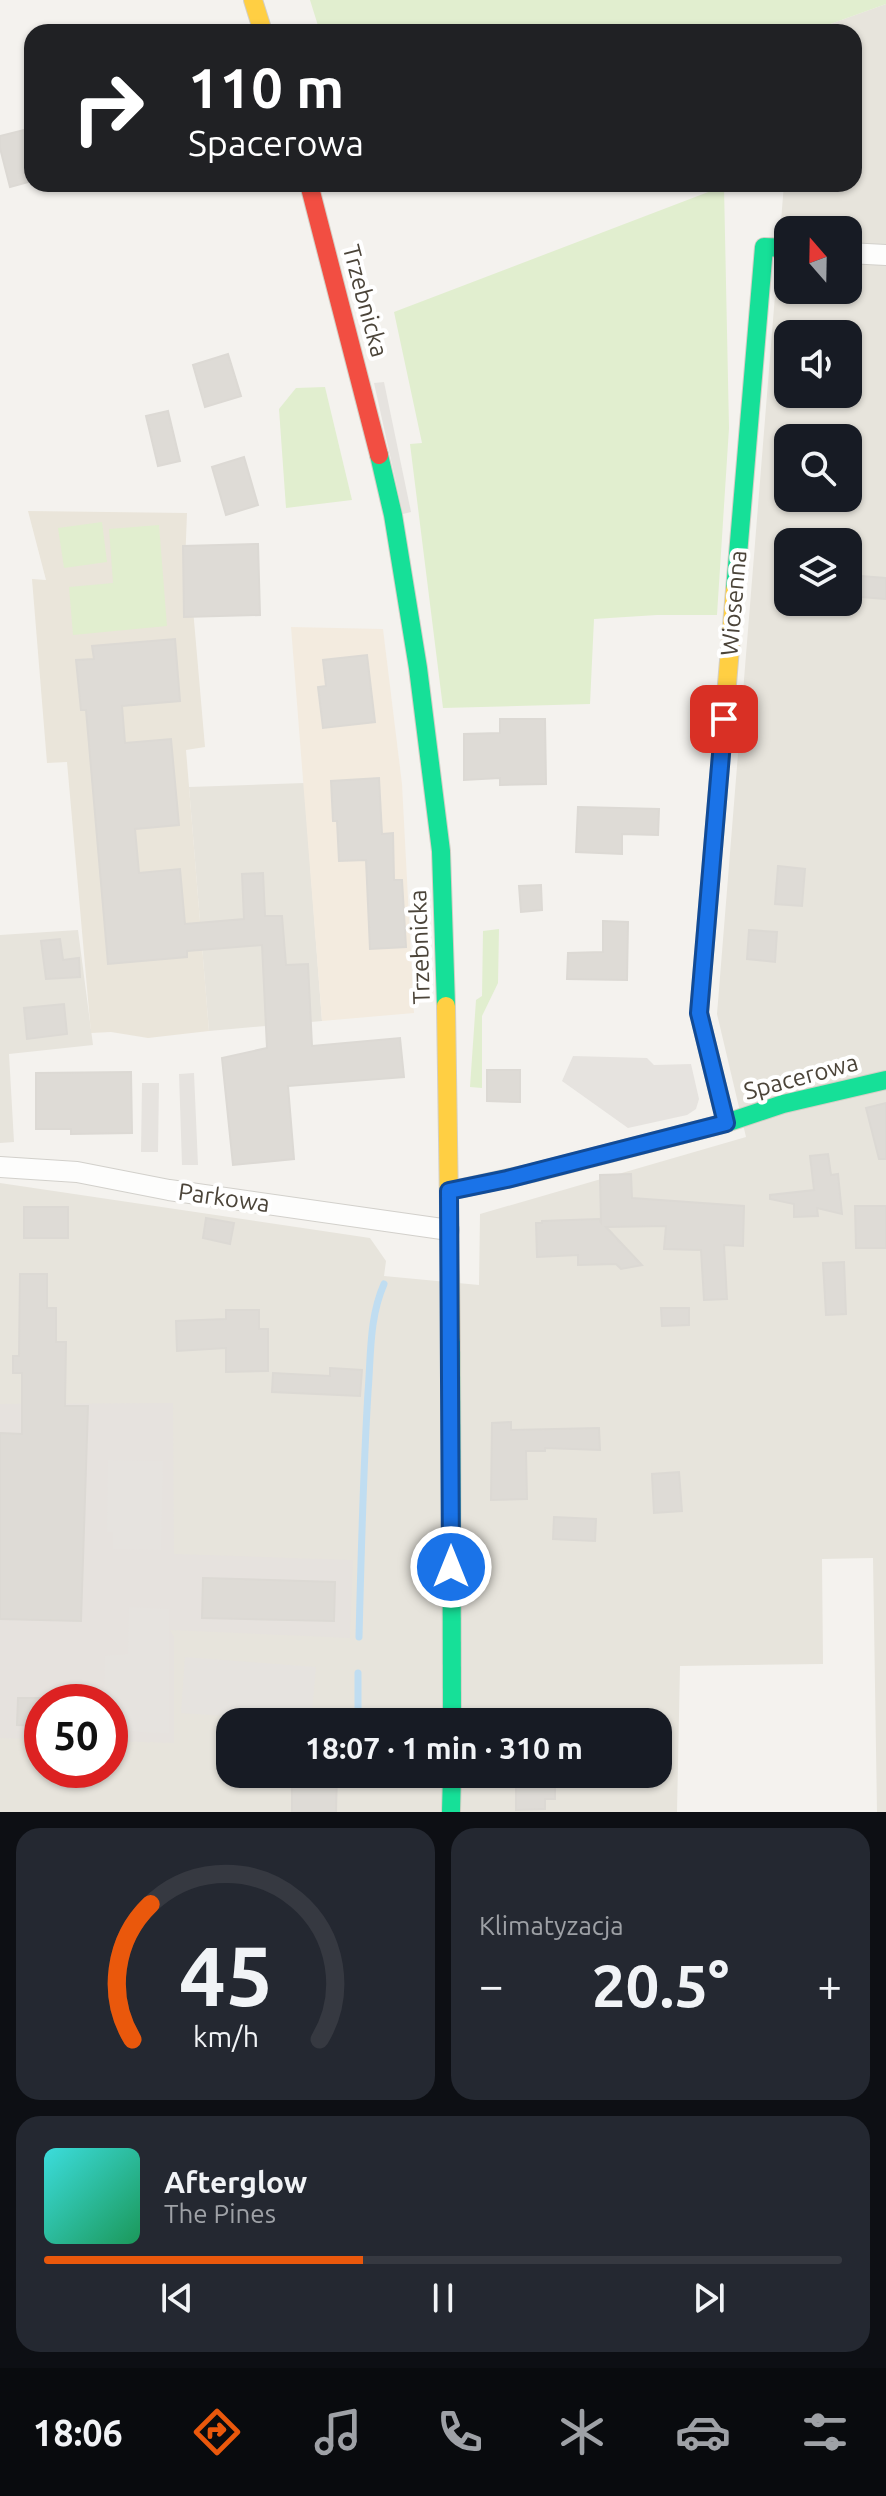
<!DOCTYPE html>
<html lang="pl">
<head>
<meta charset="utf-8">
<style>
  :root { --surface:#171b24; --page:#242831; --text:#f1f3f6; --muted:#9ea1a6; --line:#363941; --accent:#ea580c }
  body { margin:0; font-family:Ubuntu,sans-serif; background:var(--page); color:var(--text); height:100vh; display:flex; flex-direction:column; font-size:30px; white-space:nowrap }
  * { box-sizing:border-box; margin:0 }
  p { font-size:26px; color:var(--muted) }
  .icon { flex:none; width:44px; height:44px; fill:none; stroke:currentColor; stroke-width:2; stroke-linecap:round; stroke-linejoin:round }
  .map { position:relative; height:1812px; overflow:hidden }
  .side { display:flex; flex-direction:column; gap:16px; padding:16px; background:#0d0f14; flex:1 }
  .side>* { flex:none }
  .hud { position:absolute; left:24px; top:24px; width:838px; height:168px; border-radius:24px; box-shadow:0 2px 6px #0004; background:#202124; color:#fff; overflow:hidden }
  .needle { width:52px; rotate:340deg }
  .tools { position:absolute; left:774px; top:216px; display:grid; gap:16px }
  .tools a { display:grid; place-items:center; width:88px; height:88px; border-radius:16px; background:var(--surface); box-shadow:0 2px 6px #0004; font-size:40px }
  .speed { position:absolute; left:24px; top:1684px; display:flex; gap:16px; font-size:40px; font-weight:700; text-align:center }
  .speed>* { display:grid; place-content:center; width:104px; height:104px; border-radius:50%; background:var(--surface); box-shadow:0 2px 6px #0004; line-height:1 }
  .speed .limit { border:12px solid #d22; background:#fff; color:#111 }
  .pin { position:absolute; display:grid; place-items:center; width:68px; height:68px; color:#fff; margin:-34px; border-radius:16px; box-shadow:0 4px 12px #0006 }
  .me { position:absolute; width:88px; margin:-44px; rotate:0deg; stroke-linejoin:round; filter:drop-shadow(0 0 6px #0008) }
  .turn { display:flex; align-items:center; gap:28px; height:168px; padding:0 32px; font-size:36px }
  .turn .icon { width:104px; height:104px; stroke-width:2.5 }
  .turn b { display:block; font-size:56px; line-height:68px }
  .big { font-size:60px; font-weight:600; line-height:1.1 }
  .side .tile { flex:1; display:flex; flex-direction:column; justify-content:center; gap:12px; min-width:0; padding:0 28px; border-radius:24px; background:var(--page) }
  .side .dial { align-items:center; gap:0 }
  .dial svg { height:208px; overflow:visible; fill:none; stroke:var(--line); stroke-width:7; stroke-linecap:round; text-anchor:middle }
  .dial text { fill:var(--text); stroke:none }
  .song { display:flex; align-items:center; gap:24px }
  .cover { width:96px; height:96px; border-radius:12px; background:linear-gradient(135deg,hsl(180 70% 55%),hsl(150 70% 35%)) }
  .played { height:8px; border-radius:4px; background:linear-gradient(90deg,var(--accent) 40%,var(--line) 40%) }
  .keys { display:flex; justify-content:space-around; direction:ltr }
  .heat { display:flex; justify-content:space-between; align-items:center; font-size:44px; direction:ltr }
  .side .tiles { flex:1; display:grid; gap:16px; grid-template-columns:1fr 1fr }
  .tile:last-child { grid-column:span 2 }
  .trip { position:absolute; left:216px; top:1708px; width:456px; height:80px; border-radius:24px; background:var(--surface); box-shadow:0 2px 6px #0004; font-weight:600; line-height:80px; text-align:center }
  .menu { display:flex; height:128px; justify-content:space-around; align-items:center; background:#090b0e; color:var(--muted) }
  .menu .icon { width:56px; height:56px }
  .menu .on { color:var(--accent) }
  .menu b { font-size:36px; color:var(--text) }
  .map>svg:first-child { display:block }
  .residential { fill:#e7e4dc; fill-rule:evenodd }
  .commercial { fill:#f3ebdf }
  .industrial { fill:#e6e2de }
  .education { fill:#eae5da }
  .green { fill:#e1eecf }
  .parking { fill:#e6e3df }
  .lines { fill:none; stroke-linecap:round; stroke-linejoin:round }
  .stream { stroke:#c0ddf1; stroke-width:7 }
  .building { fill:#dedbd6; stroke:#dcd9d4; stroke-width:2 }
  .street-casing { stroke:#d2d0cb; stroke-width:22 }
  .fast-casing { stroke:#d3cfc5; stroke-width:20 }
  .slow-casing { stroke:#d3cfc5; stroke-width:20 }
  .jam-casing { stroke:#d3cfc5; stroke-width:20 }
  .street { stroke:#fdfdfc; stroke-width:20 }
  .fast { stroke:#16e098; stroke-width:18 }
  .slow { stroke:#ffcf43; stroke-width:18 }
  .jam { stroke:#f24e42; stroke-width:18 }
  .route-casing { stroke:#114b97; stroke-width:20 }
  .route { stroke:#1a73e8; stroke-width:14 }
  .labels { text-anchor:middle; stroke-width:8; stroke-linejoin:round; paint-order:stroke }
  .street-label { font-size:24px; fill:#4b4439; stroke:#fff }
</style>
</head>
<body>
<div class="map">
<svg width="886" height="1812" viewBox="0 0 886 1812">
  <rect width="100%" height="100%" fill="#f4f2ee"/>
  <g class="residential">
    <path d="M886,4V1812H877L873,1558L822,1559L823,1664L680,1666L677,1812H0V1183L370,1238L386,1261L384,1276L479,1285L480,1214L746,1137L717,1014L784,184H854V32H808ZM788,230H848V290H788ZM788,334H848V394H788ZM788,438H848V498H788ZM788,542H848V602H788ZM42,1702H110V1770H42ZM230,1722H658V1774H230Z"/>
    <path d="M304,783L322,1021L209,1031L189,787Z"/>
    <path d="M78,930L93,1045L9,1054L14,1142L0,1143V935Z"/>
  </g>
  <path class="commercial" d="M291,627L383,629L402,784L414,1013L322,1021Z"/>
  <path class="industrial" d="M173,1403L174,1554L353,1560L350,1638L170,1630L174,1637V1743L110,1741V1702H42V1739L0,1738V1404Z"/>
  <path class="education" d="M28,511L187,513L185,565L191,586L205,747L186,750L209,1031L148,1038L111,1032L91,1033L67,762L47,763L32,579L46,580Z"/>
  <g class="green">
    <path d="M310,0H886V4L808,32H320Z"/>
    <path d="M724,186L729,428L717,615H657L594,619L590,704L443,708L410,444L422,443L394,312Z"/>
    <path d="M325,387L352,500L286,508L279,409L296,388Z"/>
    <path d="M102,522L107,562L64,568L58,528Z"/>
    <path d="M159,525L167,626L73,635L69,587L113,583L109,529Z"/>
    <path d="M499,929L498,983L482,1016V1088L470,1087L476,1000L482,996L483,931Z"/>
  </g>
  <g class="parking">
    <path d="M384,382L411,512L403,514L374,383Z"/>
    <path d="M573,1056L647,1058L654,1065L691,1064L699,1099L696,1109L687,1115L628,1128L562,1081Z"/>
    <path d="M194,1073L198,1165H182L179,1074Z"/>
    <path d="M142,1083H159L158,1152H141Z"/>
    <path d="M108,1460L163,1461L161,1550L113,1549V1532H107Z"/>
    <path d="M129,1607L169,1609V1733L110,1731V1702H104L105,1656L128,1654Z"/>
    <path d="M185,1657L316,1667L311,1722L181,1713Z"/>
  </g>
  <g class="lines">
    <g class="stream">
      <path d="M359,1637C361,1556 363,1474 368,1392C371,1356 369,1318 384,1284"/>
      <path d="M358,1673V1712L361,1722"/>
    </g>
  </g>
  <g class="building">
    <path d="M32,128V181L10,187L0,148V136Z"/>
    <path d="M228,354L241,396L205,407L193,365Z"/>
    <path d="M168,411L180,461L158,466L146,416Z"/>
    <path d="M244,457L258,505L226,515L212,467Z"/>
    <path d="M258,544L260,615L184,617L183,546Z"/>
    <path d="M848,575L886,578V599L848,596Z"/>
    <path d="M175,639L180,701L122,706L125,743L171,739L179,825L135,829L139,873L180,869L185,924L244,919L242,874L263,873L265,916H282L286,965L308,964L312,1046L400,1038L404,1077L288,1086L294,1159L233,1165L222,1058L267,1048L262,945L187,951V957L108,964L86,710H81L76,660L94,659L92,646Z"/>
    <path d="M367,655L375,722L323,728L318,687L326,686L323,660Z"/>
    <path d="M500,719H545L546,784L500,785V778L464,780V734L500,733Z"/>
    <path d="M379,778L382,834L393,833L394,880H402L406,947L370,949L366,860L339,861L337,821H333L331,781Z"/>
    <path d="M578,807L659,809L658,835L622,834V854L576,852Z"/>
    <path d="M778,866L805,869L802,906L775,904Z"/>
    <path d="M541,885L542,910L521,912L519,886Z"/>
    <path d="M603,921L628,922L627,980L567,979L568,953L603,952Z"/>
    <path d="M749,930L777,932L775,962L747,959Z"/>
    <path d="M60,939L63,960L79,958L80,977L46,979L41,941Z"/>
    <path d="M64,1004L67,1034L27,1039L24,1008Z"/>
    <path d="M487,1070H520V1102L487,1101Z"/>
    <path d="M131,1072L132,1133L71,1134V1129H36V1073Z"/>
    <path d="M886,1103V1159H879L866,1108Z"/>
    <path d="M828,1154L831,1175L838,1174L842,1214L817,1208L818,1216L794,1217V1204L770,1199V1195L814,1190L810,1156Z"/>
    <path d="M631,1174L632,1198L744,1206L743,1246L724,1245L727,1299L704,1300L701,1250L664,1249L666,1226L606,1227L642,1265L621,1269L616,1264L578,1265V1255L537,1257L536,1223H542V1221L599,1219L601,1222L600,1175Z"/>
    <path d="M855,1206H886V1248H856Z"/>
    <rect x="24" y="1207" width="44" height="31"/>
    <path d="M206,1218L234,1223L230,1244L203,1238Z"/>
    <path d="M844,1262L846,1314L826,1315L823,1263Z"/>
    <path d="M20,1274H47V1308H56V1342H66L65,1406H88L81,1621L0,1619V1433L22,1434V1373H13V1356H19Z"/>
    <path d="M661,1308H689V1325L662,1326Z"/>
    <path d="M226,1310H259V1329H268V1371L226,1372V1348L177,1351L176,1321L226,1319Z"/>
    <path d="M330,1368L362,1370L360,1396L272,1392L273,1373L330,1376Z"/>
    <path d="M511,1422V1430L599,1428L600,1450L545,1448V1451H526L527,1499L491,1500L492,1423Z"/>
    <path d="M679,1472L682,1511L654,1513L652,1474Z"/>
    <path d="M554,1517L596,1519L595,1541L553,1539Z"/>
    <path d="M203,1578L335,1582L334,1621L202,1618Z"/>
    <path d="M18,1698H42V1726L17,1725Z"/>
    <path d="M303,1774H337L336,1812H292V1785L302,1784Z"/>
    <path d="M516,1777H555V1799H545V1809L516,1810Z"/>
  </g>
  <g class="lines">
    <defs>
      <g id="street">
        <path d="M848,253L886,255"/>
        <path d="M0,1167L77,1172L169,1190L449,1230"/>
      </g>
      <g id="fast">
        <path d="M379,455L393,515L418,668L441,851L446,1006"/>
        <path d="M735,590L764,247L788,248"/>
        <path d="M449,1191L532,1173L726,1123L783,1104L886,1080"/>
        <path d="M451,1338L452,1722"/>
        <path d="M451,1812L452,1774"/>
      </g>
      <g id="slow">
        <path d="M253,0L263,32"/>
        <path d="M446,1006L451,1338"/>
        <path d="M726,1123L699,1013L735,590"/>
      </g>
      <path id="jam" d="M309,184L379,455"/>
    </defs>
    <use href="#street" class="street-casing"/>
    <use href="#fast" class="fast-casing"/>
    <use href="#slow" class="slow-casing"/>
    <use href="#jam" class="jam-casing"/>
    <use href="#street" class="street"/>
    <use href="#fast" class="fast"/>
    <use href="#slow" class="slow"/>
    <use href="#jam" class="jam"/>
  </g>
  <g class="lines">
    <defs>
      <path id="route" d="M451,1567L449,1191L507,1179L726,1123L699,1013L724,719"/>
    </defs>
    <use href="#route" class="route-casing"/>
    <use href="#route" class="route"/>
  </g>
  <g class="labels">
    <g class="street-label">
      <text transform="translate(365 301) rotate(75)" y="8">Trzebnicka</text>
      <text transform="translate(734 603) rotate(-85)" y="8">Wiosenna</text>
      <text transform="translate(420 947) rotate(-92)" y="8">Trzebnicka</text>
      <text transform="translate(801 1077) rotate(-15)" y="8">Spacerowa</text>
      <text transform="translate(224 1198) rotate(8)" y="8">Parkowa</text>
    </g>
  </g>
</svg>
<div class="tools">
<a><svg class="needle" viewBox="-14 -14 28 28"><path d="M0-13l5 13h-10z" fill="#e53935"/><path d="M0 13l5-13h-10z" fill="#9ea1a6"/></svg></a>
<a><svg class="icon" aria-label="sound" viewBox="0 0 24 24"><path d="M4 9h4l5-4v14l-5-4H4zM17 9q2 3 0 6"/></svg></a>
<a><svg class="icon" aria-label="search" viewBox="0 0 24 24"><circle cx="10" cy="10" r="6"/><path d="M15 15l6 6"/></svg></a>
<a><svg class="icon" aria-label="layers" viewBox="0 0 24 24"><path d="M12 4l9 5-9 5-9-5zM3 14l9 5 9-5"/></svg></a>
</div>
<div class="speed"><div class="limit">50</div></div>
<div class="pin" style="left:724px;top:719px;background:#d93025"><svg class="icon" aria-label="arrive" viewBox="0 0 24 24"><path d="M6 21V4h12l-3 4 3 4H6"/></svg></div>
<svg class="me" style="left:451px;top:1567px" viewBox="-20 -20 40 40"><circle r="17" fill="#1a73e8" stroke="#fff" stroke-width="3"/><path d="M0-11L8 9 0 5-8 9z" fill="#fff"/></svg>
<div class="trip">18:07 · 1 min · 310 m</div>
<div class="hud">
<div class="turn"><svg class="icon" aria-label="right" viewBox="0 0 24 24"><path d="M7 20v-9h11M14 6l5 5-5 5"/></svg><div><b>110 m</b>Spacerowa</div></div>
</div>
</div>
<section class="side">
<div class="tiles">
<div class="tile dial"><svg viewBox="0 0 100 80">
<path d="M14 69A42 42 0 1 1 86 69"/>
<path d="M14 69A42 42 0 0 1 21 17" stroke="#ea580c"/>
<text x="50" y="56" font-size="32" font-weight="700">45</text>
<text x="50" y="72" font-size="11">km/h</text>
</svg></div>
<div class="tile"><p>Klimatyzacja</p>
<div class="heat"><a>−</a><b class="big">20.5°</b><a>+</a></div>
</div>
<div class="tile">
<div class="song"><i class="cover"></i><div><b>Afterglow</b><p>The Pines</p></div></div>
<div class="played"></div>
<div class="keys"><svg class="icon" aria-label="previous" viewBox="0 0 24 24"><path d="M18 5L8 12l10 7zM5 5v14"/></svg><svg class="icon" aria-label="pause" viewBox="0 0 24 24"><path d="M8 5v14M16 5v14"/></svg><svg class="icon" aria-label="next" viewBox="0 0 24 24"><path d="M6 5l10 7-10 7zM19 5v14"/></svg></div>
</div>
</div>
</section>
<nav class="menu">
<b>18:06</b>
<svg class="icon on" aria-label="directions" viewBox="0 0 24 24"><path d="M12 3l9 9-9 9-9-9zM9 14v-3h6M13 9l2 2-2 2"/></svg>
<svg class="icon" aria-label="music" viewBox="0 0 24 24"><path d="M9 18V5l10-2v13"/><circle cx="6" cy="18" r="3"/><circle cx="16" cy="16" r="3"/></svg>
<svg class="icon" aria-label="phone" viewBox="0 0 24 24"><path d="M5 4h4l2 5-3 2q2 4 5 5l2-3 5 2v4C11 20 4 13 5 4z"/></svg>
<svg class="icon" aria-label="climate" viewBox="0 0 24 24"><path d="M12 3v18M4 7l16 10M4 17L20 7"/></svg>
<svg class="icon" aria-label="car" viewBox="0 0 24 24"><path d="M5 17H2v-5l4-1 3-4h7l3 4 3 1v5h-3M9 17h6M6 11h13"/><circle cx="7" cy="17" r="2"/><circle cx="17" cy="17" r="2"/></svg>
<svg class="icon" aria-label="filters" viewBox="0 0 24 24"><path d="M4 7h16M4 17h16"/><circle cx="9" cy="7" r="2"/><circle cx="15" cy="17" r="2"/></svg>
</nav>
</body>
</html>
